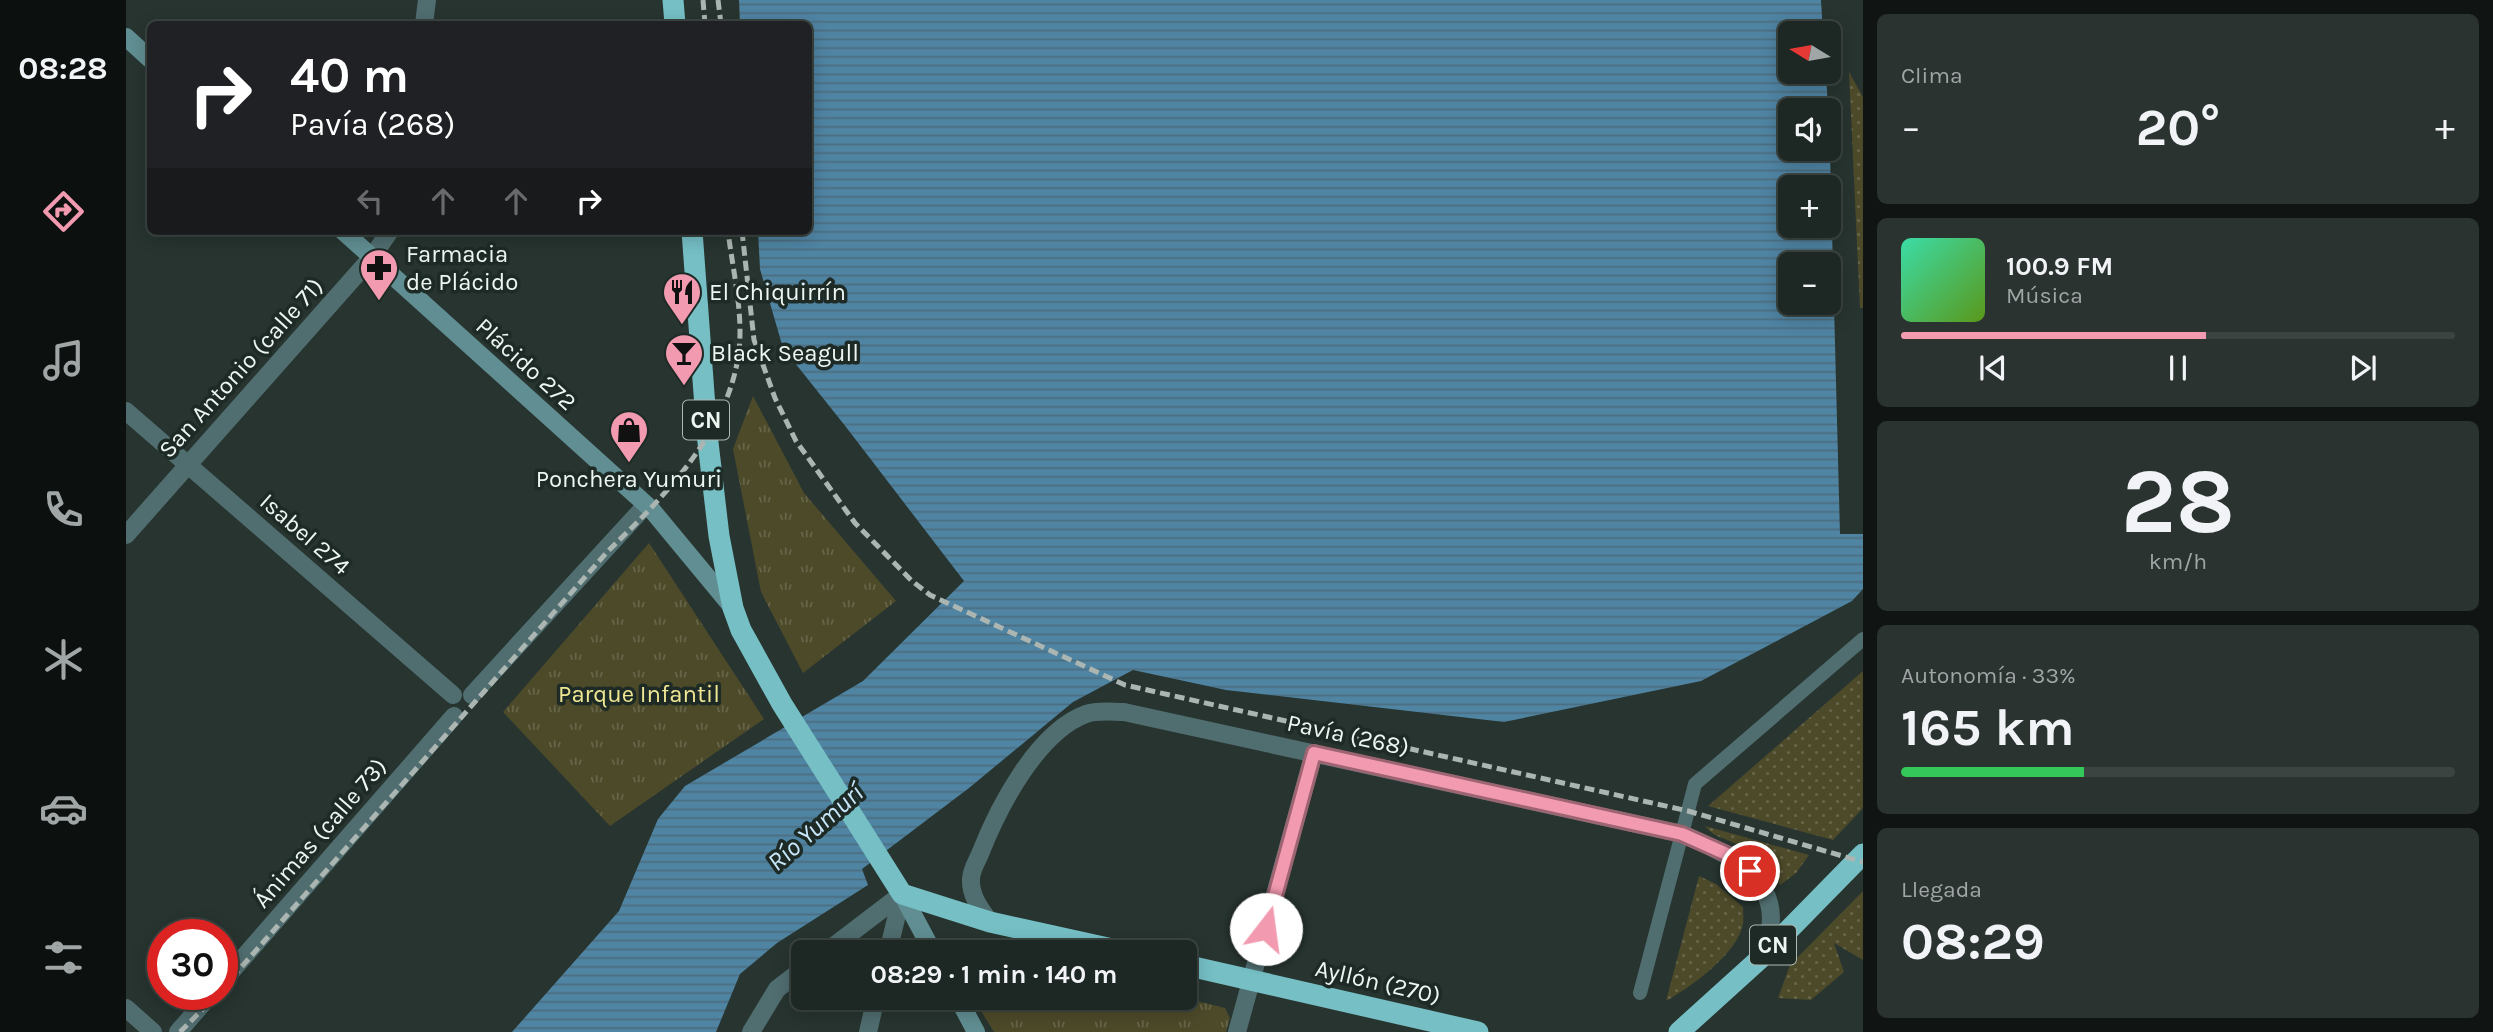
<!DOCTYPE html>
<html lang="es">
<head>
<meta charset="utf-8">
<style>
  :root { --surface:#1d2723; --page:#2a3330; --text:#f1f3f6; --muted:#a0a5a6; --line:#3b4441; --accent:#f29ab0 }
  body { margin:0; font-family:Karla,sans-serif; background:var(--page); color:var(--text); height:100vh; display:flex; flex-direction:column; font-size:26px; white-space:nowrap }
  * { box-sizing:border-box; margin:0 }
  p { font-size:23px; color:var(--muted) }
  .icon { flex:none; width:38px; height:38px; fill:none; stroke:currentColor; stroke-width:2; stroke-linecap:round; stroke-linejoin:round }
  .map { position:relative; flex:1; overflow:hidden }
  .side { display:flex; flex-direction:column; gap:14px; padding:14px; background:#101513; width:630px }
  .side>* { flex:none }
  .hud { position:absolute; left:21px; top:21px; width:665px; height:214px; border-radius:10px; box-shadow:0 4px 18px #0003,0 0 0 2px var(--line); background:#202124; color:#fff; overflow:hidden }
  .needle { width:46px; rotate:281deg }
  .buttons { position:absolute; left:1652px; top:21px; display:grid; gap:14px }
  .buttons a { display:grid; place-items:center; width:63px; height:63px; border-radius:10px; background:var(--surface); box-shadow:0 4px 18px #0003,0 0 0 2px var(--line); font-size:35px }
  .speed { position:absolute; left:21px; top:919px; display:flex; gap:14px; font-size:35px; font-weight:700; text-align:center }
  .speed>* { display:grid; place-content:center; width:91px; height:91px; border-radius:50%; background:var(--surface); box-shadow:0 4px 18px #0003,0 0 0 2px var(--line); line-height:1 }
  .speed .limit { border:10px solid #d22; background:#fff; color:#111 }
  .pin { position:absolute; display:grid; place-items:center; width:60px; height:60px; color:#fff; margin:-30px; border:4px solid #fff; border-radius:50%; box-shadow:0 2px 7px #0007 }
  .me { position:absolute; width:77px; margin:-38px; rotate:15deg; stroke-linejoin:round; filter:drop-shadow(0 0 5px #0008) }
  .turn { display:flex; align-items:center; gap:24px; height:147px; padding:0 28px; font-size:32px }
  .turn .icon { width:91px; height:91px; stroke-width:2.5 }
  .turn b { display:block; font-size:49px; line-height:60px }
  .lanes { display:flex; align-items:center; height:66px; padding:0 28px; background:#0003; justify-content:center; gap:35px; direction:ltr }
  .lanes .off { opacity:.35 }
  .big { font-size:52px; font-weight:700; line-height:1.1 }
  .side .widget { flex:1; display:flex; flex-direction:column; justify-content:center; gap:10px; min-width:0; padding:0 24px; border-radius:10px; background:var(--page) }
  .side .dial { align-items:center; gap:0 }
  .dial b { font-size:91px; line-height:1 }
  .song { display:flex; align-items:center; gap:21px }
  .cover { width:84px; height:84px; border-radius:10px; background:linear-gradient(135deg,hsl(160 70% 55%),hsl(90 70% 35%)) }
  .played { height:7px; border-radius:4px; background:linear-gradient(90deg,var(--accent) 55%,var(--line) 55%) }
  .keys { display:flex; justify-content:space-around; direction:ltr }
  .heat { display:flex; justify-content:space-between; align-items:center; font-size:38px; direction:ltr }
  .charge { height:10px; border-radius:5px; background:linear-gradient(90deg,#34c759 33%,var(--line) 0) }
  .trip { position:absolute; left:665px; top:940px; width:406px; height:70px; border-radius:10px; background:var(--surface); box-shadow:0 4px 18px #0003,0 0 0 2px var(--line); font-weight:700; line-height:70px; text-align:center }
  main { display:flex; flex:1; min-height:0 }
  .menu { display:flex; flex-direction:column; width:126px; justify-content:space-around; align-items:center; background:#0c100e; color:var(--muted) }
  .menu .icon { width:49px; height:49px }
  .menu .on { color:var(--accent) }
  .menu b { font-size:32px; color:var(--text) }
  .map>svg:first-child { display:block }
  .grass { fill:url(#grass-dots) }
  .park { fill:url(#park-tufts) }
  .water { fill:url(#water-rules); fill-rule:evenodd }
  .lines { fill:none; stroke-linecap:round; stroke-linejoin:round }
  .lane { stroke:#506d6f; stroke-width:14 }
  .street { stroke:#506d6f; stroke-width:18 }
  .secondary { stroke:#608e92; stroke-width:18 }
  .highway { stroke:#75bfc5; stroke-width:21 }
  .rail { stroke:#abb5b1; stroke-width:5; stroke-dasharray:10 5; stroke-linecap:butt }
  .route-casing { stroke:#9d6472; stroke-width:18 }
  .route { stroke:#f29ab0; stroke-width:12 }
  .labels { text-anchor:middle; stroke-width:7; stroke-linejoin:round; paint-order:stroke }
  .shield { fill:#1d2a25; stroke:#afb9b4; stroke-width:2 }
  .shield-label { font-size:23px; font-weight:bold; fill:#eef6f2 }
  .poi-label { font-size:24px; fill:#eef6f2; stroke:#1d2a25; text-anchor:start }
  .street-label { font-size:24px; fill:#eef6f2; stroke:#1d2a25 }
  .park-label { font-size:24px; fill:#efe794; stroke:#1d2a25 }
  .water-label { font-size:26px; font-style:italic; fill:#c9e7fa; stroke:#1d2a25 }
</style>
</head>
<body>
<main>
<nav class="menu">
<b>08:28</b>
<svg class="icon on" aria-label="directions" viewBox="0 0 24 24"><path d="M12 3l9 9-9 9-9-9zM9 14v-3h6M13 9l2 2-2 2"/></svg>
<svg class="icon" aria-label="music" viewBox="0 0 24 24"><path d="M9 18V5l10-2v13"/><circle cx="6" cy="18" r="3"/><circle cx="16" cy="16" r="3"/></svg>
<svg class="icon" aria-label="phone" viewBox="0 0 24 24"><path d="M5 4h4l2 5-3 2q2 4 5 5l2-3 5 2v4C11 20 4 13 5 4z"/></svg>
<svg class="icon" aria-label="climate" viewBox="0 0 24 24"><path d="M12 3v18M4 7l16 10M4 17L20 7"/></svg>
<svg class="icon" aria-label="car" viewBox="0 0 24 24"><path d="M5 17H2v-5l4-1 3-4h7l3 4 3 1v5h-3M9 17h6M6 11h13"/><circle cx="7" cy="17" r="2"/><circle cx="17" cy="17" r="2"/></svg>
<svg class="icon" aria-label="filters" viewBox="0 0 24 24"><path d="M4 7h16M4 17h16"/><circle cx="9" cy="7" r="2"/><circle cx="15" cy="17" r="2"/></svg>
</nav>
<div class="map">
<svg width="1737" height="1032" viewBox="0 0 1737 1032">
  <defs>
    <pattern id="grass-dots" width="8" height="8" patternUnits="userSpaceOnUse" patternTransform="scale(1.75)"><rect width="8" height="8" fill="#4d4a2a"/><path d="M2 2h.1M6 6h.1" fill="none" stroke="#676549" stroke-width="1.8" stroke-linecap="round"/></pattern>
    <pattern id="park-tufts" width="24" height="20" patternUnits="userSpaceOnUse" patternTransform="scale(1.75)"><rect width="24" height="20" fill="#4d4a2a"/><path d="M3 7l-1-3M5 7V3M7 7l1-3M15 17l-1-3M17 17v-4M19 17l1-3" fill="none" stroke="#676549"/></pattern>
    <pattern id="water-rules" width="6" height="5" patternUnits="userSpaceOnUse" patternTransform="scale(1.75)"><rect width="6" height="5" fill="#4f84a3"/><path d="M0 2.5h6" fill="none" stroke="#4c6d7f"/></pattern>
  </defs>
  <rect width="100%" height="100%" fill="#27342f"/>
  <g class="grass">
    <path d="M1723,72L1737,97V308H1734Z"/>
    <path d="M1737,671V808L1707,840L1582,806Z"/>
    <path d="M1579,826L1683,855L1670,873L1654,885C1643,865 1630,853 1608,843C1596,837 1588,837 1579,826Z"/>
    <path d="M1573,876L1590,884L1617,907C1617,913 1618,919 1617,924C1612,953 1565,987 1540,1001Z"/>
    <path d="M1737,891V960L1708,943L1718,972L1685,1000L1652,998L1664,965Z"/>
  </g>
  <g class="park">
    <path d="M627,396L678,493L770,601L677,673L635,592L607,449Z"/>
    <path d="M523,543L638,719L484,826L377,712Z"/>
    <path d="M847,998H1059L1099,1008L1104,1018L1100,1032H868Z"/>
  </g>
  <path class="water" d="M613,0H1695L1697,33H1664V72H1700L1702,110H1664V149H1703V115L1714,534H1737V589L1726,601L1575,681L1378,722L1100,690L1007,670L947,702L843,788L736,869L742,885L651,943L614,974L590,1032H386L493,911L532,819L559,786L737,681L838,581L720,427L657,348L634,269L632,231H682V24H614ZM1664,187H1703V226H1664ZM1664,264H1703V303H1664Z"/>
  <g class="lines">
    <path class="lane" d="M1514,993L1569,784L1737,639"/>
    <g class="street">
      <path d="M298,24L301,0"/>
      <path d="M0,411L327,695"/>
      <path d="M0,535L246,257L264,231"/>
      <path d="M346,695L520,505"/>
      <path d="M864,922C855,910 844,896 845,879C845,871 851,861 854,854C872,808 911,732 960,714C971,710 986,712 998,712L1556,834C1596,851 1653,875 1644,929C1643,938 1639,947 1637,956"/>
      <path d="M700,952L776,894"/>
      <path d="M762,952L776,894"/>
      <path d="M96,982L328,716"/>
      <path d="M0,1008L27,1032"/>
      <path d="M52,1032L85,994"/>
      <path d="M625,1032L651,989L677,969"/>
      <path d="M742,1032L750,998"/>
      <path d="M1111,1032L1188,753"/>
    </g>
    <g class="secondary">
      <path d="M0,37L24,59"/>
      <path d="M217,231L525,509L607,608"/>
      <path d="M776,894L807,952"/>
      <path d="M832,998L850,1032"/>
    </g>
    <g class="highway">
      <path d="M547,0L549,24"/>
      <path d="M566,231L581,434L593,536L607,608L615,630L656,704L776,894L864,922L1000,952"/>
      <path d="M1059,965L1352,1032"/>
      <path d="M1553,1032L1637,956L1737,854"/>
    </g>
    <g class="rail">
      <path d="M577,0L579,24"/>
      <path d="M592,0L595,24"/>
      <path d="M616,231L628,340L649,398L670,441L729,523L786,581L804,595L999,685L1562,811L1737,862"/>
      <path d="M96,989L482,551C541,494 614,421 614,332C614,299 606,264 602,231"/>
      <path d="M54,1032L92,994"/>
    </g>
  </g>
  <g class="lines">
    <defs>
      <path id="route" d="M1140,929L1188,753L1556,834L1605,856L1624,871"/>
    </defs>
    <use href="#route" class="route-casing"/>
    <use href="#route" class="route"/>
  </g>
  <defs>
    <symbol id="pharmacy-pin" viewBox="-11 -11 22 30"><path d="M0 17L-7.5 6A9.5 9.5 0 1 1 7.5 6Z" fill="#f29ab0" stroke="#1d2a25"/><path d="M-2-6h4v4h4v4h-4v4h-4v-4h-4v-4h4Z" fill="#111"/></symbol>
    <symbol id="restaurant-pin" viewBox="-11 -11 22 30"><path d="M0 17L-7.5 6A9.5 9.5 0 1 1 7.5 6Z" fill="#f29ab0" stroke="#1d2a25"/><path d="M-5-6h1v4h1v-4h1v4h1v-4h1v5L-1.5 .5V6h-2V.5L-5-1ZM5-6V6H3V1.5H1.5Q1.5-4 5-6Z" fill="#111"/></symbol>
    <symbol id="bar-pin" viewBox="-11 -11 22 30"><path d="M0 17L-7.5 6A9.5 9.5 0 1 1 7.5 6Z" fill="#f29ab0" stroke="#1d2a25"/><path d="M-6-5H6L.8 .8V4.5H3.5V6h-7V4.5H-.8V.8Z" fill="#111"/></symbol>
    <symbol id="shop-pin" viewBox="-11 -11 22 30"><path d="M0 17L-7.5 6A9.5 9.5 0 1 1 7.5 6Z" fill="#f29ab0" stroke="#1d2a25"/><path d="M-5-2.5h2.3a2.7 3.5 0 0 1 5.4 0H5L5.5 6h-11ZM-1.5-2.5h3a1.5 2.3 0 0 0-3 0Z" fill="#111"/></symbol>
  </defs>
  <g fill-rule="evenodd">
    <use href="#pharmacy-pin" x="231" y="246" width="44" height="60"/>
    <use href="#restaurant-pin" x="534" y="270" width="44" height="60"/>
    <use href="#bar-pin" x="536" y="331" width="44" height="60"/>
    <use href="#shop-pin" x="481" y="408" width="44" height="60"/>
  </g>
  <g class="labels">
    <g class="shield">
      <rect x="557" y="400.5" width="46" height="39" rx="5"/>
      <rect x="1624" y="925.5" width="46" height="39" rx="5"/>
    </g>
    <g class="shield-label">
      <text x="580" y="428">CN</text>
      <text x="1647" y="953">CN</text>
    </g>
    <g class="poi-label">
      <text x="280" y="262">Farmacia<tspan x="280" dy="28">de Plácido</tspan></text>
      <text x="583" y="300">El Chiquirrín</text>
      <text x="585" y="361">Black Seagull</text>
      <text x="503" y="487" text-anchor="middle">Ponchera Yumuri</text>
    </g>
    <g class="street-label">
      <text transform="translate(400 364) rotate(42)" y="8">Plácido 272</text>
      <text transform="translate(115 368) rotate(-48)" y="8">San Antonio (calle 71)</text>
      <text transform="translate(179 534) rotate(41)" y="8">Isabel 274</text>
      <text transform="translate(1222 735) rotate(12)" y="8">Pavía (268)</text>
      <text transform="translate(194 833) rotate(-49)" y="8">Ánimas (calle 73)</text>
      <text transform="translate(1252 982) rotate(13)" y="8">Ayllón (270)</text>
    </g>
    <g class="park-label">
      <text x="513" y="702">Parque Infantil</text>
    </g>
    <g class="water-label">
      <text transform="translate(689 827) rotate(-41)" y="9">Río Yumurí</text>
    </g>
  </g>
</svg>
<div class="buttons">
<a><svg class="needle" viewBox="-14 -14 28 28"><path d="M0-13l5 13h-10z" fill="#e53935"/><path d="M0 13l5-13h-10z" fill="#a0a5a6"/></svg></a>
<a><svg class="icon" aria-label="sound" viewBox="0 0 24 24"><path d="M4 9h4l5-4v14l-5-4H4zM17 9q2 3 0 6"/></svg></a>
<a>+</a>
<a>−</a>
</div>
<div class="speed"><div class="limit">30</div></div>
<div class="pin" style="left:1624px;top:871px;background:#d93025"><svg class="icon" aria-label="arrive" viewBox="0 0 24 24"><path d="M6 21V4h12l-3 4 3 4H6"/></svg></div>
<svg class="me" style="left:1140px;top:929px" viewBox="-20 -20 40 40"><circle r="19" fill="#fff"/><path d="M0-13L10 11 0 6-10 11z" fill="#f29ab0"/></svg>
<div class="trip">08:29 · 1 min · 140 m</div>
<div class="hud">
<div class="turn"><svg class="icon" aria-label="right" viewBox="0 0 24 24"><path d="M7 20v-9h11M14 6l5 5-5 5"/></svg><div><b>40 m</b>Pavía (268)</div></div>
<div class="lanes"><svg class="icon off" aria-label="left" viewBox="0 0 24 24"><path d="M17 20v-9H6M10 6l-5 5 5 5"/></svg><svg class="icon off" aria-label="ahead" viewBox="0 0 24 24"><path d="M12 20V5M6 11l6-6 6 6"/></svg><svg class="icon off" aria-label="ahead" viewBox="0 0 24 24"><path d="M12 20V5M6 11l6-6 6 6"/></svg><svg class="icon" aria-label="right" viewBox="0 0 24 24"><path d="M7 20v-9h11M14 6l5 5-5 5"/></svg></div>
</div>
</div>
<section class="side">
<div class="widget"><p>Clima</p>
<div class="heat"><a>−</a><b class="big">20°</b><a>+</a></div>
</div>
<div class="widget">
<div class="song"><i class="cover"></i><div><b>100.9 FM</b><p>Música</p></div></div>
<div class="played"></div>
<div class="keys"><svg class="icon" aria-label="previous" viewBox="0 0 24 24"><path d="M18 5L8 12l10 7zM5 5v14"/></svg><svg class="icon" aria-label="pause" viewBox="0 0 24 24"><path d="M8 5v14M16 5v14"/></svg><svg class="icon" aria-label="next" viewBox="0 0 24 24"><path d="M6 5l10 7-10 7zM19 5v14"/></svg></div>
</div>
<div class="widget dial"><b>28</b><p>km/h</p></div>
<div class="widget"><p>Autonomía · 33%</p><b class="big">165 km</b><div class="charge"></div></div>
<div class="widget"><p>Llegada</p><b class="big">08:29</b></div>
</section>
</main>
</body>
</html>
